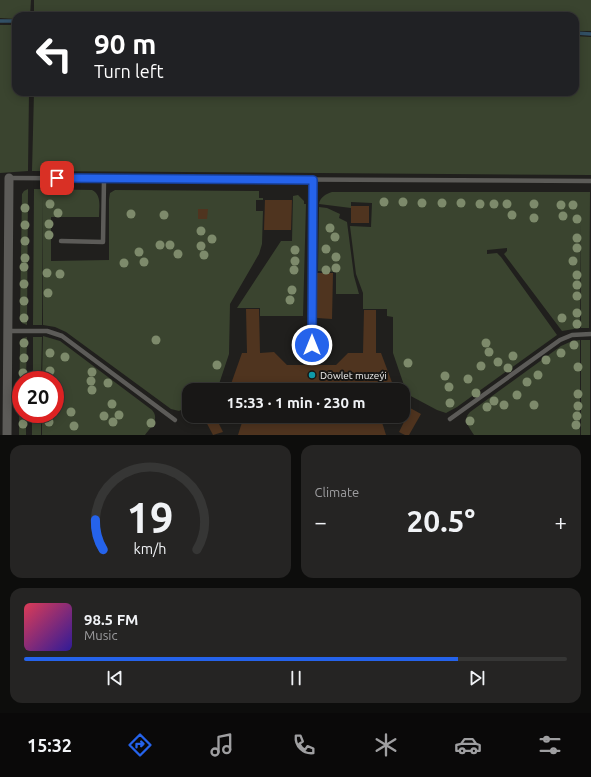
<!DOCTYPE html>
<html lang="en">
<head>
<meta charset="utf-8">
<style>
  :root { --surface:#181716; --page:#252423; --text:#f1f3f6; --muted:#9f9fa1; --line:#363635; --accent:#2563eb }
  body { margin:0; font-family:Ubuntu,sans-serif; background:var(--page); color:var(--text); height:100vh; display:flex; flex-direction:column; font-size:15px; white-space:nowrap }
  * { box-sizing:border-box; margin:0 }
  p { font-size:13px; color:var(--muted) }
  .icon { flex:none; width:22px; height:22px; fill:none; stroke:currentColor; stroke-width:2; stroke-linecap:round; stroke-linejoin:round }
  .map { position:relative; height:435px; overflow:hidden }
  .sheet { display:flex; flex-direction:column; gap:10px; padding:10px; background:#0d0d0c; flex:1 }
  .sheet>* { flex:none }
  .guide { position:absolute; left:12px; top:12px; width:567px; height:84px; border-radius:12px; box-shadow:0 2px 10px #0003,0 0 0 1px var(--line); background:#202124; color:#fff; overflow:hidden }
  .speed { position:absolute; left:12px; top:371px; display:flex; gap:8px; font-size:20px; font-weight:700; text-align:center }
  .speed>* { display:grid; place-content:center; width:52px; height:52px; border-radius:50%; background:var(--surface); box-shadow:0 2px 10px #0003,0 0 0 1px var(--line); line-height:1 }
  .speed .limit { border:6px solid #d22; background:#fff; color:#111 }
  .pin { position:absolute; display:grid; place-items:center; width:34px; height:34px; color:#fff; margin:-17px; border-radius:8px; box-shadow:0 2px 6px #0006 }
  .me { position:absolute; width:44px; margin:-22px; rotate:0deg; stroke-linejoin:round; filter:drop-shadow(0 0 3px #0008) }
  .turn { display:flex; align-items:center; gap:14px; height:84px; padding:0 16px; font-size:18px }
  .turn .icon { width:52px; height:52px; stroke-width:2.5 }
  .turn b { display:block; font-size:28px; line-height:34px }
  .big { font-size:30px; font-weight:700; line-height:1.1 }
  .sheet .tile { flex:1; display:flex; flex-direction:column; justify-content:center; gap:6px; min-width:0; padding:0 14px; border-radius:12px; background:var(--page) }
  .sheet .dial { align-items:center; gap:0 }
  .dial svg { height:104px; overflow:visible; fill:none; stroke:var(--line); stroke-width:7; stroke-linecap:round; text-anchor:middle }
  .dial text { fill:var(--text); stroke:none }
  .song { display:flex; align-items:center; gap:12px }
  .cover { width:48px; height:48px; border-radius:6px; background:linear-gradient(135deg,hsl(350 70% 55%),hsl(250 70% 35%)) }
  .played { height:4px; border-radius:2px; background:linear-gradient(90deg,var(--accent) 80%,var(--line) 80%) }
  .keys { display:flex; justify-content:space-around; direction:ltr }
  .heat { display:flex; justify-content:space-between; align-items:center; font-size:22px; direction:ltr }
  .sheet .tiles { flex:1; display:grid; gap:10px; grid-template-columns:1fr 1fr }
  .tile:last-child { grid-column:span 2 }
  .trip { position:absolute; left:182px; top:383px; width:228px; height:40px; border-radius:12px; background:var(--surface); box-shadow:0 2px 10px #0003,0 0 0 1px var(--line); font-weight:700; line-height:40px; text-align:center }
  .tabs { display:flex; height:64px; justify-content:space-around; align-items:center; background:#0a0909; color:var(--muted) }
  .tabs .icon { width:28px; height:28px }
  .tabs .active { color:var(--accent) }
  .tabs b { font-size:18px; color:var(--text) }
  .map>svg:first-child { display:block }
  .green { fill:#3a442f }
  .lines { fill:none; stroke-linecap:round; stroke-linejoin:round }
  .stream { stroke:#325065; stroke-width:3.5 }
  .building { fill:#4f341f }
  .service { stroke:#5c5b58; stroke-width:4.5 }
  .minor { stroke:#5c5b58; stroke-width:9 }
  .tree { fill:#7d8a6b }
  .route-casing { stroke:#184099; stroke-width:10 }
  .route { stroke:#2563eb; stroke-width:7 }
  .culture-dot { fill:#0f9aa8; stroke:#171614; stroke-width:1.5 }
  .labels { text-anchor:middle; stroke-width:4; stroke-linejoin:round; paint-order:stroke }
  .poi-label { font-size:10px; fill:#f3f2f0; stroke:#171614; text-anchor:start }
</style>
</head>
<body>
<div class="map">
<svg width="591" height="435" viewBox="0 0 591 435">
  <rect width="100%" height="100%" fill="#201f1d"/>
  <g class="green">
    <path d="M0,0H31L30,16H16V19L0,18Z"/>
    <path d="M34,0H591V31H575V16H34Z"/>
    <path d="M0,25H16V92H29L28,171L0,173Z"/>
    <path d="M575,36L591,37V175L32,171L34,92H575Z"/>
    <path d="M28,189L27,325L22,323L20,319L22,194L24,191Z"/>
    <path d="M34,189L92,190C102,195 99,207 99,217H51V261L109,260V199L110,193L115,190L259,191V198H263V200H256V211H263L262,244L259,254L230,304L229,354L217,390H189V406L179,411L171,409L66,332L55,327L43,325V195L42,325H33Z"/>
    <path d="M332,192H590L589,328H581V222L580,328L562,331L504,254L507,251V248L487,250V254L497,253L501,257L557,335L457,407L446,413L437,410L407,394L393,353V317L387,316V309H363V293L356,274L350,226L371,227L372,203L351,202V208L319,204C320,197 326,194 332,192Z"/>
    <path d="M298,195L304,201V204H306L303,316H260V308H237L281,241H292L293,196Z"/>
    <path d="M319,207L327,208L340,214L339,218L347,222L354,276L359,294H336V272L318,271Z"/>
    <path d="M43,336L60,341L152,410C160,419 151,427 145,435H42V414H55V380H42Z"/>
    <path d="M27,337L26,380H21V414H26V435H19L20,341L23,338Z"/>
    <path d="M33,337H42L41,380H33Z"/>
    <path d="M580,340V435H474C469,427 462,420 470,412L561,346L572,341Z"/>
    <rect x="581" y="340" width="9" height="95"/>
    <rect x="32" y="414" width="9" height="21"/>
  </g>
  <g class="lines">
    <g class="stream">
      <path d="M0,21H16"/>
      <path d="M575,33L591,34"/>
    </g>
  </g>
  <g class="building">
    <path d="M265,200H292L291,230H264Z"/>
    <rect x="351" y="206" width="18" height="17"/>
    <path d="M198,209H208L207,219H198Z"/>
    <path d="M317,273H333L332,319L317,318Z"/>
    <path d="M246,309H259L260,353L274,352L287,365H336L348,353H363L364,310H376V353H381L393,385L391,390H235L231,384L242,353H247Z"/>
    <path d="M403,404L421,414L409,435H405L399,432L406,418L403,416Z"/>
    <path d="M203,416H215L223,432L213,435Z"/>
    <path d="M244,416H380L386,435H238Z"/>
  </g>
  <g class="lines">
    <g class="service">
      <path d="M9,178L591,181"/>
      <path d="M61,241L103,242L104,179"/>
      <path d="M8,331H47L62,336L175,420"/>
      <path d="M311,361L313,180"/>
      <path d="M450,419L560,340L572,335L591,334"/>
    </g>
    <path class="minor" d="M7,435L9,178"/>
  </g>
  <g class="tree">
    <circle cx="384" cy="202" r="4.5"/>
    <circle cx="403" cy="202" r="4.5"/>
    <circle cx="422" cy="203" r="4.5"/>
    <circle cx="442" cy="203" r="4.5"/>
    <circle cx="461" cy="203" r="4.5"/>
    <circle cx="50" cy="204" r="4.5"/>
    <circle cx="480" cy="204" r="4.5"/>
    <circle cx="494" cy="204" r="4.5"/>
    <circle cx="507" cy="204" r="4.5"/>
    <circle cx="534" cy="204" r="4.5"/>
    <circle cx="561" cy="205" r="4.5"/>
    <circle cx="573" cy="205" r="4.5"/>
    <circle cx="25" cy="208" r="4.5"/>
    <circle cx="58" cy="213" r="4.5"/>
    <circle cx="131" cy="214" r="4.5"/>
    <circle cx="164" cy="215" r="4.5"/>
    <circle cx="512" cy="215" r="4.5"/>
    <circle cx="563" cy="216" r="4.5"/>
    <circle cx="534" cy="218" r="4.5"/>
    <circle cx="577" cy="219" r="4.5"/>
    <circle cx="49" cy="224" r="4.5"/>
    <circle cx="25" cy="225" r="4.5"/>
    <circle cx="330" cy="228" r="4.5"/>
    <circle cx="201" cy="231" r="4.5"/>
    <circle cx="49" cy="235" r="4.5"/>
    <circle cx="335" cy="237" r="4.5"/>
    <circle cx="577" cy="238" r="4.5"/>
    <circle cx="212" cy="239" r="4.5"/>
    <circle cx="25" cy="241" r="4.5"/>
    <circle cx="160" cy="245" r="4.5"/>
    <circle cx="170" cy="245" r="4.5"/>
    <circle cx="201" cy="246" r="4.5"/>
    <circle cx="577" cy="248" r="4.5"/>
    <circle cx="326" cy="249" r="4.5"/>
    <circle cx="295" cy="250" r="4.5"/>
    <circle cx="139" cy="252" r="4.5"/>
    <circle cx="178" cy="254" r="4.5"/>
    <circle cx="204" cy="255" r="4.5"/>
    <circle cx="336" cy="257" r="4.5"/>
    <circle cx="25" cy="258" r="4.5"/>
    <circle cx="295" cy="261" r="4.5"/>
    <circle cx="573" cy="261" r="4.5"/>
    <circle cx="144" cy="262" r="4.5"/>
    <circle cx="124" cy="263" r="4.5"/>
    <circle cx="24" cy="267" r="4.5"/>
    <circle cx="336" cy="268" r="4.5"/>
    <circle cx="294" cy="270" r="4.5"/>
    <circle cx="326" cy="270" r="4.5"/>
    <circle cx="47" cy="273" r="4.5"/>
    <circle cx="60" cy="274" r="4.5"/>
    <circle cx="577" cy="275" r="4.5"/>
    <circle cx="24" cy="284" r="4.5"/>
    <circle cx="577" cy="285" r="4.5"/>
    <circle cx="292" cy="290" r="4.5"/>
    <circle cx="48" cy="293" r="4.5"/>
    <circle cx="577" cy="296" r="4.5"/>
    <circle cx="290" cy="300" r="4.5"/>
    <circle cx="24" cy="301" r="4.5"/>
    <circle cx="577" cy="313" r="4.5"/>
    <circle cx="24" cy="318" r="4.5"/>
    <circle cx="562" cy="318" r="4.5"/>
    <circle cx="577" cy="324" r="4.5"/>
    <circle cx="156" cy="340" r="4.5"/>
    <circle cx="24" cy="343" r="4.5"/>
    <circle cx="486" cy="343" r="4.5"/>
    <circle cx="574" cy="345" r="4.5"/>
    <circle cx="489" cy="352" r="4.5"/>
    <circle cx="50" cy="353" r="4.5"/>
    <circle cx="561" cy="353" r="4.5"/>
    <circle cx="513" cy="356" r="4.5"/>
    <circle cx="65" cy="357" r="4.5"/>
    <circle cx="24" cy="358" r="4.5"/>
    <circle cx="546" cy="360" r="4.5"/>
    <circle cx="498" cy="362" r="4.5"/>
    <circle cx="408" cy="363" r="4.5"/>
    <circle cx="217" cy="365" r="4.5"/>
    <circle cx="481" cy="366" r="4.5"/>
    <circle cx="578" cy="367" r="4.5"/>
    <circle cx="508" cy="368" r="4.5"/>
    <circle cx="50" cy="371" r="4.5"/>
    <circle cx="92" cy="372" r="4.5"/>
    <circle cx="23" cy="373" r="4.5"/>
    <circle cx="538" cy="375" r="4.5"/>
    <circle cx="445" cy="376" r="4.5"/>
    <circle cx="468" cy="379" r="4.5"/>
    <circle cx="91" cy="381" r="4.5"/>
    <circle cx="527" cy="382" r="4.5"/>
    <circle cx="108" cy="383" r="4.5"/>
    <circle cx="449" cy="387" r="4.5"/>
    <circle cx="92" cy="390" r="4.5"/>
    <circle cx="476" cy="393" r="4.5"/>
    <circle cx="578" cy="394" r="4.5"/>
    <circle cx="517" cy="395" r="4.5"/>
    <circle cx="494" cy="401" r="4.5"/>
    <circle cx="450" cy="403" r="4.5"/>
    <circle cx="112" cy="404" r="4.5"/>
    <circle cx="504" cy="405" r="4.5"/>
    <circle cx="534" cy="405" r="4.5"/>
    <circle cx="578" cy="406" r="4.5"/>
    <circle cx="487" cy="407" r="4.5"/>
    <circle cx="71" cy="412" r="4.5"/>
    <circle cx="119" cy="415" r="4.5"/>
    <circle cx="104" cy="416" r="4.5"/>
    <circle cx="577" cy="416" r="4.5"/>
    <circle cx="470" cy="421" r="4.5"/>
    <circle cx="49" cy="422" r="4.5"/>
    <circle cx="113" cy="422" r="4.5"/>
    <circle cx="151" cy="423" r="4.5"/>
    <circle cx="23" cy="424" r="4.5"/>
    <circle cx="576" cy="425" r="4.5"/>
    <circle cx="74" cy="426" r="4.5"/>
  </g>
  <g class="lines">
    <defs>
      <path id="route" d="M57,178L313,180L312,345"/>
    </defs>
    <use href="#route" class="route-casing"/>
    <use href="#route" class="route"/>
  </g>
  <circle class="culture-dot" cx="312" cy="375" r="4"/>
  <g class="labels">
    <g class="poi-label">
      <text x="320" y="379">Döwlet muzeýi</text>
    </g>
  </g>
</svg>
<div class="speed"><div class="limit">20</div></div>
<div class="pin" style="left:57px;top:178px;background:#d93025"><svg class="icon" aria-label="arrive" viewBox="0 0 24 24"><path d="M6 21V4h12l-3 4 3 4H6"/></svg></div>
<svg class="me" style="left:312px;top:345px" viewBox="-20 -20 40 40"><circle r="17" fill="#2563eb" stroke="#fff" stroke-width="3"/><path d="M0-11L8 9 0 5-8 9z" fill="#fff"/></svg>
<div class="trip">15:33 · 1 min · 230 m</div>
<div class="guide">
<div class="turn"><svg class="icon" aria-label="left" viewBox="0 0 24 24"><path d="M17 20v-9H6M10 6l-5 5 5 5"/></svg><div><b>90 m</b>Turn left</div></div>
</div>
</div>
<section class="sheet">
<div class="tiles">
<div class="tile dial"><svg viewBox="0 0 100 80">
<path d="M14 69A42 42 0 1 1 86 69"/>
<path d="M14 69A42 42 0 0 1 8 46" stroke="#2563eb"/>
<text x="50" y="56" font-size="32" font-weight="700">19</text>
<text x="50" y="72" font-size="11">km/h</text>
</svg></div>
<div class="tile"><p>Climate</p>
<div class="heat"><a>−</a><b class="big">20.5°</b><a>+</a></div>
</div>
<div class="tile">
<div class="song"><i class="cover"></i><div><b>98.5 FM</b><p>Music</p></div></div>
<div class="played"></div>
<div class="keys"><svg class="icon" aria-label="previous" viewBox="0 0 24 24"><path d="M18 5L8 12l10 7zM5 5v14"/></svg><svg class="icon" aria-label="pause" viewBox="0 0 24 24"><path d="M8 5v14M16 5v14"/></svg><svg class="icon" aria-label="next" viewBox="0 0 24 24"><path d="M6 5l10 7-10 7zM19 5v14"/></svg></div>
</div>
</div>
</section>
<nav class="tabs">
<b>15:32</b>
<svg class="icon active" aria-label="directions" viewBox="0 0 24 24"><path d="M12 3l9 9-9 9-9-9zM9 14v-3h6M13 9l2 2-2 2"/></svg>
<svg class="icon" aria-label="music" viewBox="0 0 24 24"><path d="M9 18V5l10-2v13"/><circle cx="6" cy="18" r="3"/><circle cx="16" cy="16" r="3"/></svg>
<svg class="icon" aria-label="phone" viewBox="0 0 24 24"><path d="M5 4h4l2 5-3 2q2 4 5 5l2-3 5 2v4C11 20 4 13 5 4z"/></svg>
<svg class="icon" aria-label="climate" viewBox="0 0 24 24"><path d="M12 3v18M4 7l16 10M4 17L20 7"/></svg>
<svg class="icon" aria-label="car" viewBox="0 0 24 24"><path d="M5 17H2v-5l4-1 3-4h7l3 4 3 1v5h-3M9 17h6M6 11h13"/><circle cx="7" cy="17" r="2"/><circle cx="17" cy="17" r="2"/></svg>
<svg class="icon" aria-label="filters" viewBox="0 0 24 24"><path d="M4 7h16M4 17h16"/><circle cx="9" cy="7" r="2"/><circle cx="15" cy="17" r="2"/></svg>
</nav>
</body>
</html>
